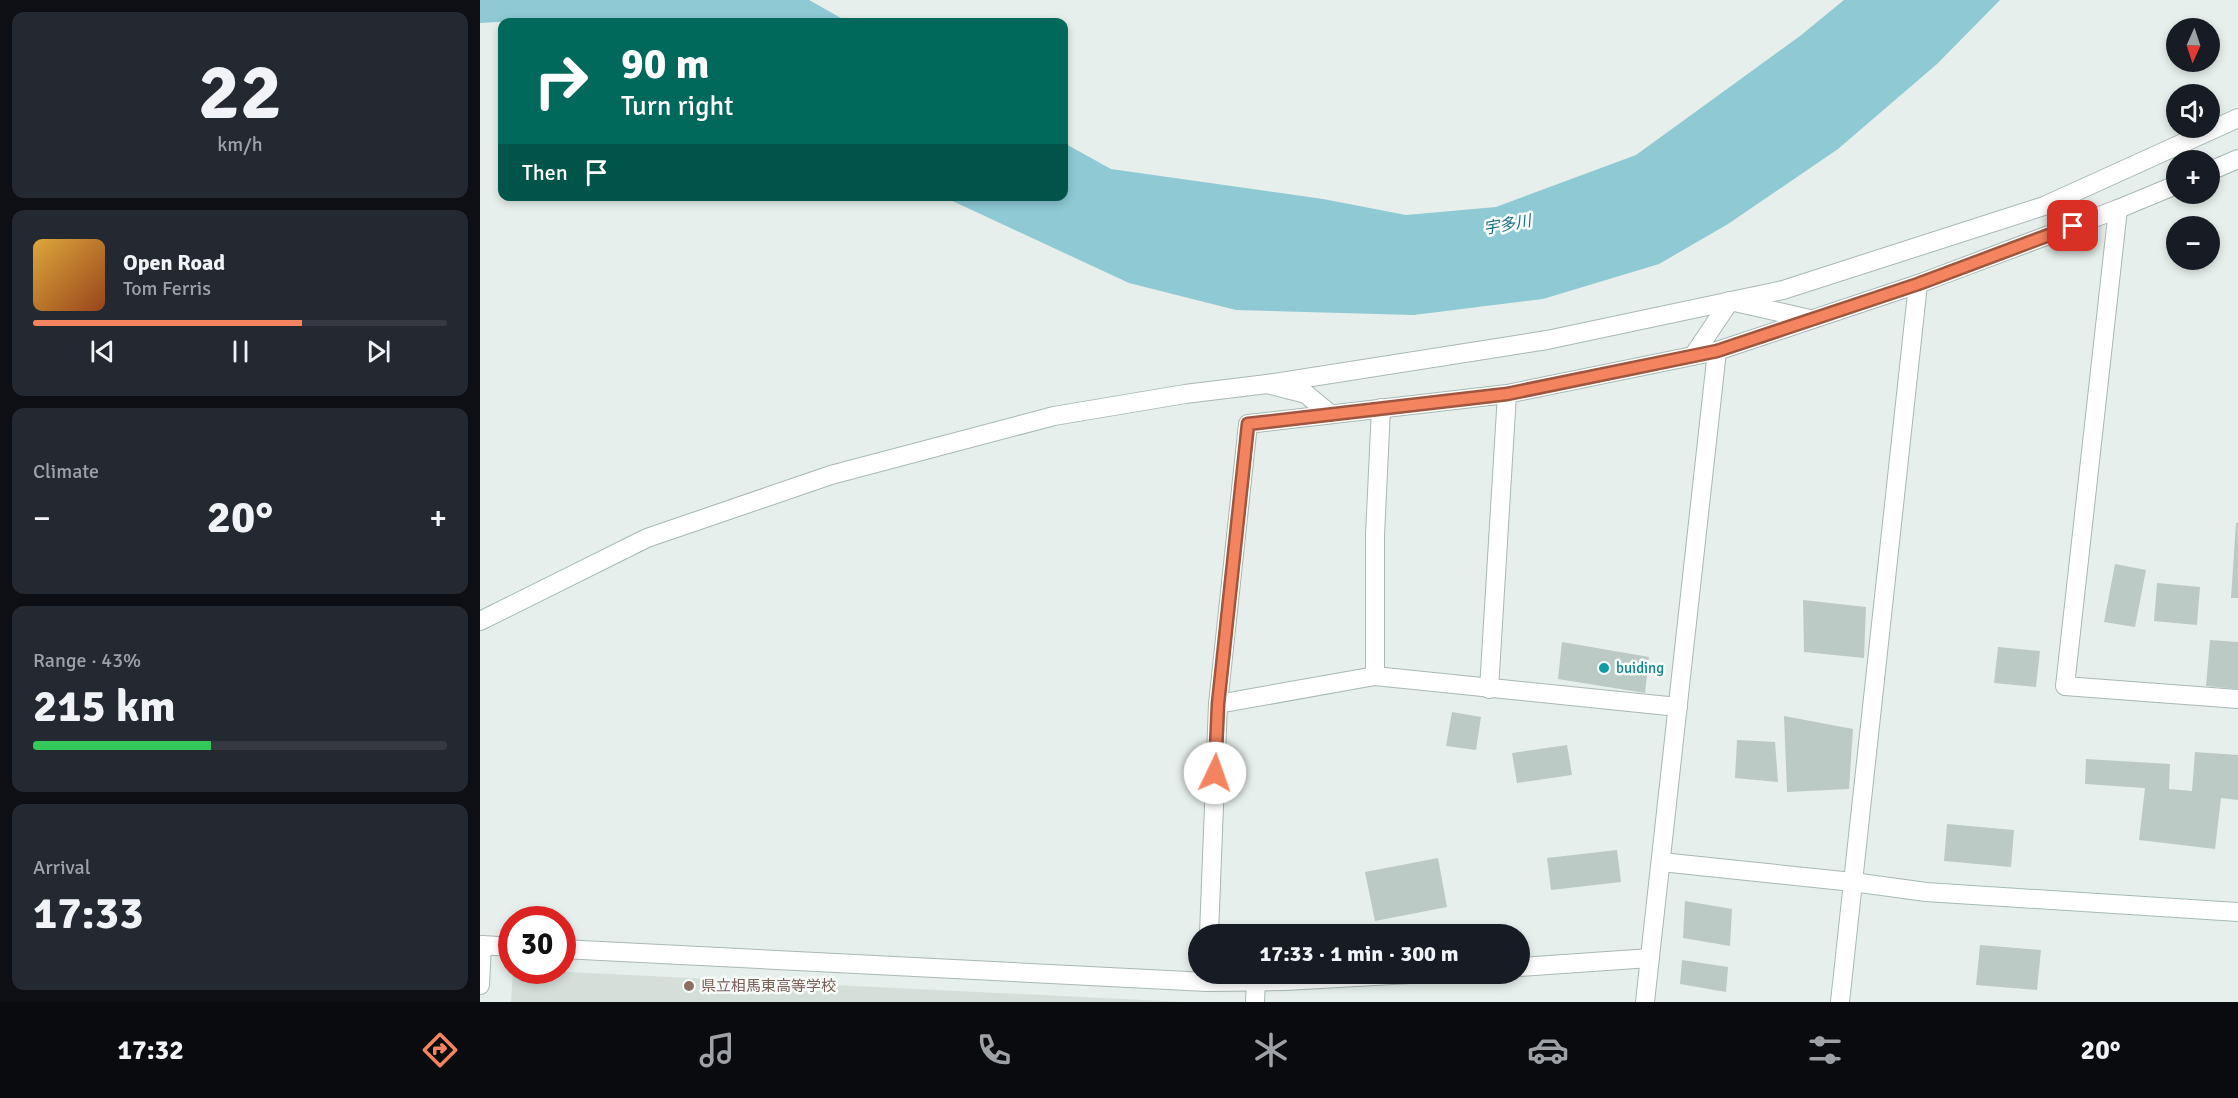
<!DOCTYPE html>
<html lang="en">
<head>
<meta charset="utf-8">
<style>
  :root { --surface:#171b24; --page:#242831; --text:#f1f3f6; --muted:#9ea1a6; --line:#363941; --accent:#f4845f }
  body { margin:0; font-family:Signika,"Noto Sans JP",sans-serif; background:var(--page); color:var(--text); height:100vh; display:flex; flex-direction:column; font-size:22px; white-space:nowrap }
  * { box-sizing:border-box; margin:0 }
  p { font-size:20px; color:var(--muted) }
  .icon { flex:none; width:33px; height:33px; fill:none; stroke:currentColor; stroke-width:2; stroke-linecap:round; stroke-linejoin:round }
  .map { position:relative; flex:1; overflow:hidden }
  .drawer { display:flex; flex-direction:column; gap:12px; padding:12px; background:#0d0f14; width:480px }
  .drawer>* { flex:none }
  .top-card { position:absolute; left:18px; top:18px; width:570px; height:183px; border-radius:12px; box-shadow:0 3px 9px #0003; background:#00695c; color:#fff; overflow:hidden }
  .needle { width:39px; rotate:183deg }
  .controls { position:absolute; left:1686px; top:18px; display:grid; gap:12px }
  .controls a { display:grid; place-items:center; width:54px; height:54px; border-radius:50%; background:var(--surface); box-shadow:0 3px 9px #0003; font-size:30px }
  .speed { position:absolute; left:18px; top:906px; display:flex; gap:12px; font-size:30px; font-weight:700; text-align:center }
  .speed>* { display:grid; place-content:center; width:78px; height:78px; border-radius:50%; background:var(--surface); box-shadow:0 3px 9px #0003; line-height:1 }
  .speed .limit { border:9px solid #d22; background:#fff; color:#111 }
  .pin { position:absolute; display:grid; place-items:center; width:51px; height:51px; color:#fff; margin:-26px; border-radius:12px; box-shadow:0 3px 9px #0006 }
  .me { position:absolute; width:66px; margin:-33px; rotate:3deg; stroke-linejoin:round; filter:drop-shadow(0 0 4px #0008) }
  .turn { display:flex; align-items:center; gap:21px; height:126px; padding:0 24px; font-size:27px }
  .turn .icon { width:78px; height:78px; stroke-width:2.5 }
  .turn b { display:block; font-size:42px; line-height:51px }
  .then { display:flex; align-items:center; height:57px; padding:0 24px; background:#0003; gap:12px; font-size:22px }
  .big { font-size:45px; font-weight:700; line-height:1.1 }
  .drawer .card { flex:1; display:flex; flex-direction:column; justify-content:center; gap:9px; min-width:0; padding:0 21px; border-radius:12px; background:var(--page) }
  .drawer .dial { align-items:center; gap:0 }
  .dial b { font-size:78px; line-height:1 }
  .song { display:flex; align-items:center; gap:18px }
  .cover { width:72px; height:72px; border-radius:9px; background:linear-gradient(135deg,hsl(40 70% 55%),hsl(20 70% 35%)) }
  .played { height:6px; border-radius:3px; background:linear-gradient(90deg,var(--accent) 65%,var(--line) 65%) }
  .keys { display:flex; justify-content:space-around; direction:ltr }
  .heat { display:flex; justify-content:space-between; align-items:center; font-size:33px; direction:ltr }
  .charge { height:9px; border-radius:4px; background:linear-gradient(90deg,#34c759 43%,var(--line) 0) }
  .trip { position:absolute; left:708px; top:924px; width:342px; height:60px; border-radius:30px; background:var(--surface); box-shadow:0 3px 9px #0003; font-weight:700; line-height:60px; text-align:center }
  .tabs { display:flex; height:96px; justify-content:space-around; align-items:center; background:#090b0e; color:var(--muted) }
  .tabs .icon { width:42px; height:42px }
  .tabs .on { color:var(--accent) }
  .tabs b { font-size:27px; color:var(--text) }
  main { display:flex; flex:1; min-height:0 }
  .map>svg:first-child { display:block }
  .built { fill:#d4dfda }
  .water { fill:#8ec9d4 }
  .building { fill:#bbcac4 }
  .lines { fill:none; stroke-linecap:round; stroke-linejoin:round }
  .street-casing { stroke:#a8b8b2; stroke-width:20 }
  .secondary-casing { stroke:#a4bbb3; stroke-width:20 }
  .street { stroke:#fff; stroke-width:18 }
  .secondary { stroke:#fff; stroke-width:18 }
  .route-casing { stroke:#9f563e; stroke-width:15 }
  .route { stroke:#f4845f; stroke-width:10 }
  .culture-dot { fill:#0f9aa8; stroke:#f7fbf9; stroke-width:2 }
  .education-dot { fill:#8d6e63; stroke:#f7fbf9; stroke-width:2 }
  .labels { text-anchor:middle; stroke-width:5; stroke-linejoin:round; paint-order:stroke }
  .culture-label { font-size:15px; fill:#0d838f; stroke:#f7fbf9; text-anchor:start }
  .education-label { font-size:15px; fill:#785e54; stroke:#f7fbf9; text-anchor:start }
  .water-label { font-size:16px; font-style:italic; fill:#1c6f80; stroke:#f7fbf9 }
</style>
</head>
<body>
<main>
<section class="drawer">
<div class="card dial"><b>22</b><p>km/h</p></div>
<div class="card">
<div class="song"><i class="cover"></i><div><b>Open Road</b><p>Tom Ferris</p></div></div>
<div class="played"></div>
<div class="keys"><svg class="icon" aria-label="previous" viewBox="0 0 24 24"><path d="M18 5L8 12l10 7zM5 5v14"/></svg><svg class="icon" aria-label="pause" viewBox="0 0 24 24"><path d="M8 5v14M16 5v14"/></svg><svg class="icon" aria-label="next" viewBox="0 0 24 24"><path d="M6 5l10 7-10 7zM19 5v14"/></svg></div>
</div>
<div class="card"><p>Climate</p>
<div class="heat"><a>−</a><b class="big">20°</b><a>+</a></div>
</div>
<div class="card"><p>Range · 43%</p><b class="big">215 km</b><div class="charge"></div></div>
<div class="card"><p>Arrival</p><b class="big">17:33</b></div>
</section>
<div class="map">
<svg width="1758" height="1002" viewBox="0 0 1758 1002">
  <rect width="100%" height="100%" fill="#e6efeb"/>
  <path class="built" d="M33,970L66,971L705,1002H31Z"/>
  <g class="water">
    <path d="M0,0H329L368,22H62L55,20L0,23Z"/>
    <path d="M1364,0H1520L1457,64L1358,149L1248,224L1179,264L1063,299L934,315L756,310L649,283L464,197L584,196V143L631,169L843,199L926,215L1016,207L1156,155L1320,36Z"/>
  </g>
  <g class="building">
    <path d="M1756,523H1758V598H1751Z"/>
    <path d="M1635,564L1666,570L1655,627L1624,622Z"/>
    <path d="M1677,583L1720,587L1717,625L1674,621Z"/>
    <path d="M1323,600L1386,607L1384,658L1324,652Z"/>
    <path d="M1730,640L1758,642V689L1726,686Z"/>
    <path d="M1082,642L1169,657L1165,693L1078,679Z"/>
    <path d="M1518,647L1560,651L1556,687L1514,683Z"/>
    <path d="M972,712L1001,717L996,750L966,746Z"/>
    <path d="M1304,716L1373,729L1369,789L1307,792Z"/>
    <path d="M1257,740L1295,742L1298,782L1255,778Z"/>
    <path d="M1087,745L1092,775L1037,783L1032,753Z"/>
    <path d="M1715,752L1758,755V800L1741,798L1735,849L1659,840L1665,788L1605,784L1606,759L1690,764L1689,789L1712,791Z"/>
    <path d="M1467,824L1534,830L1531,867L1464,861Z"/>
    <path d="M1137,850L1141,882L1071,890L1067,858Z"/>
    <path d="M958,858L967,907L895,921L885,872Z"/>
    <path d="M1205,901L1252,909L1250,946L1203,938Z"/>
    <path d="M1500,945L1561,950L1557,990L1496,985Z"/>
    <path d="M1202,960L1248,967L1246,992L1200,984Z"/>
  </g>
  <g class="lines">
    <defs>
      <g id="street">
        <path d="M1730,171L1758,159"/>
        <path d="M1638,209L1585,686L1758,699"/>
        <path d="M1213,356L1250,301L1330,319"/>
        <path d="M787,384L1067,340L1303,290L1564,206L1758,118"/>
        <path d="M0,621L167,538L351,475L574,416L705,394L787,384L826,394L850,414"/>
        <path d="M895,676V535L901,408"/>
        <path d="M1009,689L1027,394"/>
        <path d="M738,704L895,676L1198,707"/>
        <path d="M1181,862L1373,882L1438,284"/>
        <path d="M729,934L738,704L768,424L1027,394L1237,351L1438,284L1638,209L1696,185"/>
        <path d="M82,949L727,982L805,981L930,974"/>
        <path d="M1040,967L1170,958"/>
        <path d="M0,985L2,945L32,947"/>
        <path d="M1165,1002L1237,351"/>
      </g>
      <g id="secondary">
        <path d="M775,1002L776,981"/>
        <path d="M1360,1002L1373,882L1446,892L1758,912"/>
      </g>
    </defs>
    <use href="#street" class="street-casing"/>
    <use href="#secondary" class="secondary-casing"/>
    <use href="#street" class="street"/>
    <use href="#secondary" class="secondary"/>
  </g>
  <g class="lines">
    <defs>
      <path id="route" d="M735,773L738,704L768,424L1027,394L1237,351L1438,284L1593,226"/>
    </defs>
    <use href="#route" class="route-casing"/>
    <use href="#route" class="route"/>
  </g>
  <circle class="culture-dot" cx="1124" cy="668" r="6"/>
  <circle class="education-dot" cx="209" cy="986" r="6"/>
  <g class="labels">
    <g class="culture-label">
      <text x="1136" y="673">buiding</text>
    </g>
    <g class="education-label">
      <text x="221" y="991">県立相馬東高等学校</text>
    </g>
    <g class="water-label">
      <text transform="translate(1027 224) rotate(-10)" y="6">宇多川</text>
    </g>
  </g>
</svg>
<div class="controls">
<a><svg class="needle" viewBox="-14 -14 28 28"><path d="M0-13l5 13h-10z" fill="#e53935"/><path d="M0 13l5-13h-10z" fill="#9ea1a6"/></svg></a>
<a><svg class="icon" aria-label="sound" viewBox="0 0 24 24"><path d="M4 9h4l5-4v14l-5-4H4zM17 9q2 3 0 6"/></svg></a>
<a>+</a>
<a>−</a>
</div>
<div class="speed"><div class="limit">30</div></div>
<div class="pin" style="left:1593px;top:226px;background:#d93025"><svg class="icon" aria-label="arrive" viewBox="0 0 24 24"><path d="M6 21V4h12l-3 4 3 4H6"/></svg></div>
<svg class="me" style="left:735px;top:773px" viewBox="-20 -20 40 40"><circle r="19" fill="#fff"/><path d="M0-13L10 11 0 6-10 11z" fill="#f4845f"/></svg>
<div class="trip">17:33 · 1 min · 300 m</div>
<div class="top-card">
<div class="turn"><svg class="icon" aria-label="right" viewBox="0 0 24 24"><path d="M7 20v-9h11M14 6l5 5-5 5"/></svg><div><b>90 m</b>Turn right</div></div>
<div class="then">Then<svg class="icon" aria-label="arrive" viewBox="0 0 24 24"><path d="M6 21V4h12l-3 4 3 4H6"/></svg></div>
</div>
</div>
</main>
<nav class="tabs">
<b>17:32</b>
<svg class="icon on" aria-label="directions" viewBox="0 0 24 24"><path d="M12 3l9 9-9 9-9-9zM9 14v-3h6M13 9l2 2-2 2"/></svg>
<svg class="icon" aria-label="music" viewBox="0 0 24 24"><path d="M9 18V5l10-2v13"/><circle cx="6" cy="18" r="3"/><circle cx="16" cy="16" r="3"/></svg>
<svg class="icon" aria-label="phone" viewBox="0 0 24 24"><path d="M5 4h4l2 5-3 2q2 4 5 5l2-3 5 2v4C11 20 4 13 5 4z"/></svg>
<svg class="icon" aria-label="climate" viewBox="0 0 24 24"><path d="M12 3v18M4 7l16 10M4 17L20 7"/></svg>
<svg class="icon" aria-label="car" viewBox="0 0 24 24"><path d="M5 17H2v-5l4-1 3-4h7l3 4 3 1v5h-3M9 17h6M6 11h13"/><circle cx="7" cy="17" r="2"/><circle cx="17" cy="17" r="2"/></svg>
<svg class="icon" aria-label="filters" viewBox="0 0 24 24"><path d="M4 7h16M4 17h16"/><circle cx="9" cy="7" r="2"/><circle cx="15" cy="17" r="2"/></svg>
<b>20°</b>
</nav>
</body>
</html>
